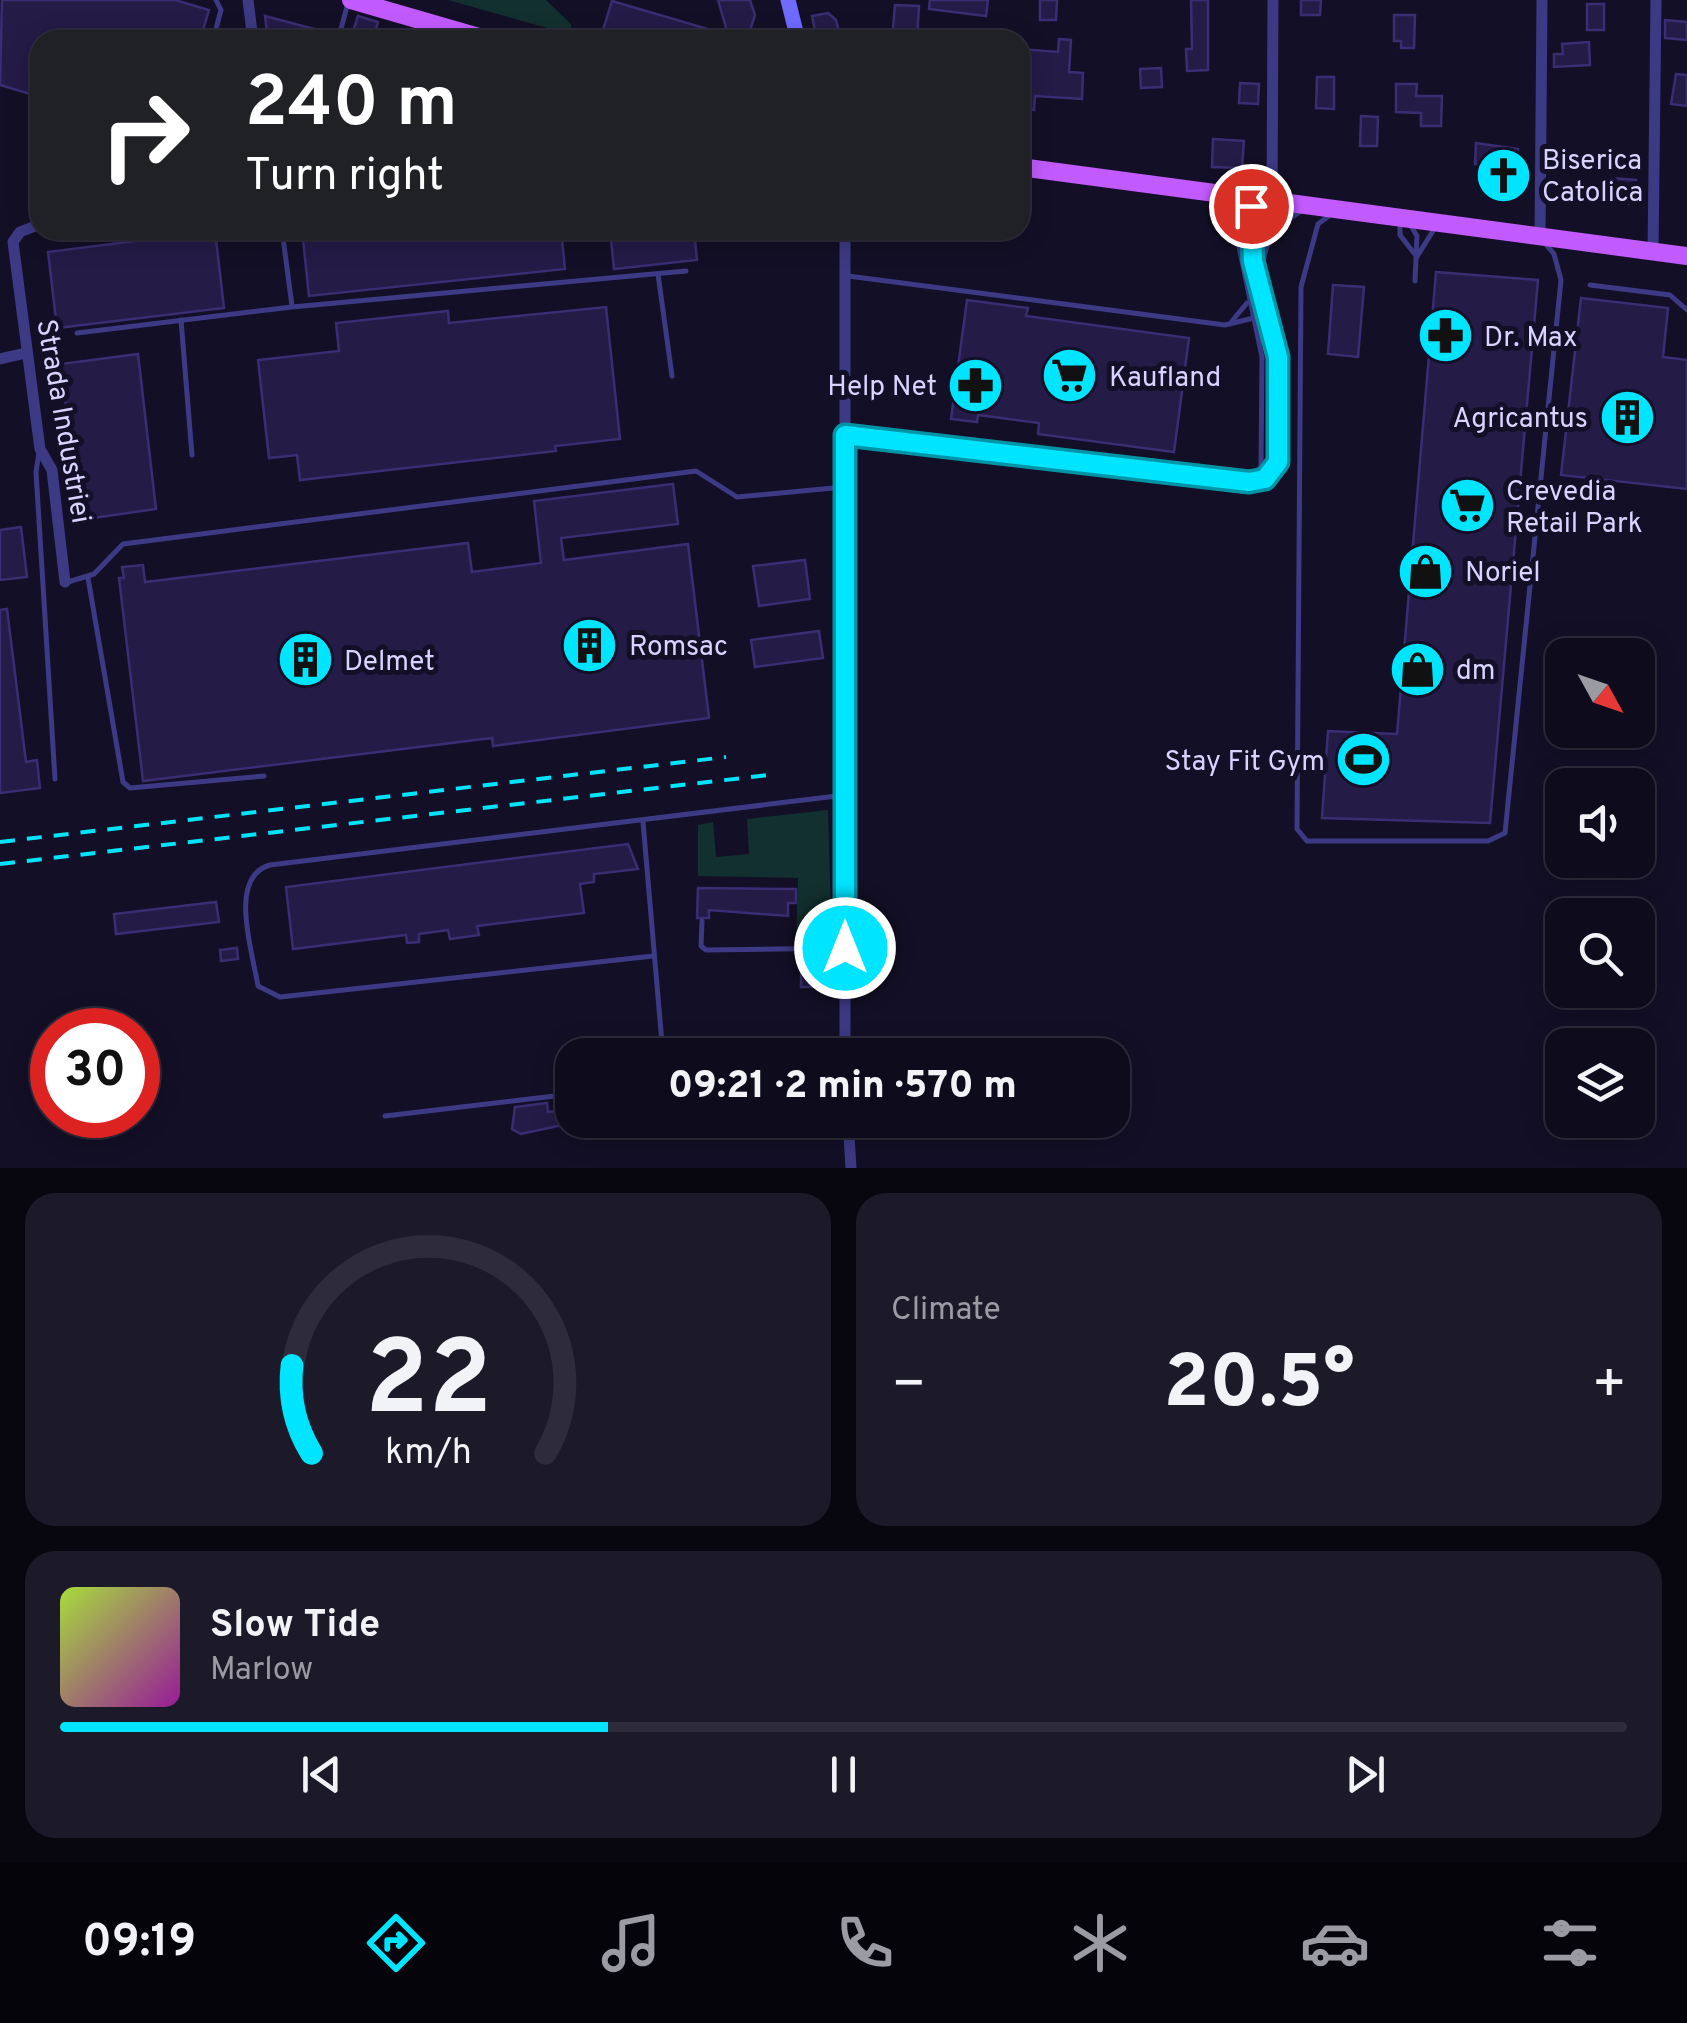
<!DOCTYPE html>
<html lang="en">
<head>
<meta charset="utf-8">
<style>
  :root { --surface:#0e0b1c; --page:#1c1929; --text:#f1f3f6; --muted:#9b9ba3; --line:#2e2b3b; --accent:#00e5ff }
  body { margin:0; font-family:Overpass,sans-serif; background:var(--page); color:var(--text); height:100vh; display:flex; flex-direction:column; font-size:38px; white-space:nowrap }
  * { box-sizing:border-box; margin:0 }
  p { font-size:32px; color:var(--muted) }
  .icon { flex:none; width:55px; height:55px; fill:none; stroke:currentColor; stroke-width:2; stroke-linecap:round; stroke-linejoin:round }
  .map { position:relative; height:1168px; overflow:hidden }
  .panel { display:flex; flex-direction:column; gap:25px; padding:25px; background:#08060f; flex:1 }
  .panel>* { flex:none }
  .banner { position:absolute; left:30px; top:30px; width:1000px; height:210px; border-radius:30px; box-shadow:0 5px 25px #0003,0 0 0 2px var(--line); background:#202124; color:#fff; overflow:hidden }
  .needle { width:65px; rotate:130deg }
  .controls { position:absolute; left:1545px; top:638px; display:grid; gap:20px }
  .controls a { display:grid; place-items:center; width:110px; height:110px; border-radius:20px; background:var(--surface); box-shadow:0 5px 25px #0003,0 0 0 2px var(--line); font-size:50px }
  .speed { position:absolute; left:30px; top:1008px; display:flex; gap:20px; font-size:50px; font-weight:700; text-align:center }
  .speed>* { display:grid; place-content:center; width:130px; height:130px; border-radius:50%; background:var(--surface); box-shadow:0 5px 25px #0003,0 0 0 2px var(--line); line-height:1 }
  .speed .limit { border:15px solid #d22; background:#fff; color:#111 }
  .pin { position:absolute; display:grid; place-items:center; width:85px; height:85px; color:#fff; margin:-42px; border:5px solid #fff; border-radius:50%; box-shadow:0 2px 10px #0007 }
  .me { position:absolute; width:110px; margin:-55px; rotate:0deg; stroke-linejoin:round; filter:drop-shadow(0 0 8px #0008) }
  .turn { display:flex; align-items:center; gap:35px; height:210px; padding:0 50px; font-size:45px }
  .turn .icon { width:130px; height:130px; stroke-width:2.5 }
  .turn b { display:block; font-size:70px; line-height:85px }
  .big { font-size:75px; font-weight:800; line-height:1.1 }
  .panel .widget { flex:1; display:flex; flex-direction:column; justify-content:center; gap:15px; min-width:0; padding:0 35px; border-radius:30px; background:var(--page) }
  .panel .dial { align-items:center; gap:0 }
  .dial svg { height:260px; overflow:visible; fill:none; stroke:var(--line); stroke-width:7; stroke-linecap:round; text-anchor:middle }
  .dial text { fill:var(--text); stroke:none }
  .song { display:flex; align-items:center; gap:30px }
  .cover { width:120px; height:120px; border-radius:15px; background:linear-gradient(135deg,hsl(80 70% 55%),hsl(300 70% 35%)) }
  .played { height:10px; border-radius:5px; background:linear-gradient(90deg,var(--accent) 35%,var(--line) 35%) }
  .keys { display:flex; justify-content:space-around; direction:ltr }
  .heat { display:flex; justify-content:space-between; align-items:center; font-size:55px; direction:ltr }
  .panel .tiles { flex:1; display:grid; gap:25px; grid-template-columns:1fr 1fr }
  .widget:last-child { grid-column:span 2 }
  .trip { position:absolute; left:555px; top:1038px; width:575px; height:100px; border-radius:30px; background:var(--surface); box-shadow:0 5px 25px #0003,0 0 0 2px var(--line); font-weight:800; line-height:100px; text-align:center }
  .dock { display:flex; height:160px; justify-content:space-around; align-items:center; background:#06040b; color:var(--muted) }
  .dock .icon { width:70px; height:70px }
  .dock .selected { color:var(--accent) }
  .dock b { font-size:45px; color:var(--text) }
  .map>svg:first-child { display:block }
  .green { fill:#12302f }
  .building { fill:#241b47; stroke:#3b2d73; stroke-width:2.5 }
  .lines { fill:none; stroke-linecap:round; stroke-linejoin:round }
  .lane { stroke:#3d3a85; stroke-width:5 }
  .street { stroke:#3d3a85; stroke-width:11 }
  .secondary { stroke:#6f6bff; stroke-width:15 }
  .primary { stroke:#c25bff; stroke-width:18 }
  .rail { stroke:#00e5ff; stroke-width:4; stroke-dasharray:15 12; stroke-linecap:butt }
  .route-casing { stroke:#0095a6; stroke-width:25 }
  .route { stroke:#00e5ff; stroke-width:18 }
  .labels { text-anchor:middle; stroke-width:10; stroke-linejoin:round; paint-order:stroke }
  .poi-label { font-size:28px; fill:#d9d4ff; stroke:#130f26; text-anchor:start }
  .street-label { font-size:28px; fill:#d9d4ff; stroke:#130f26 }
</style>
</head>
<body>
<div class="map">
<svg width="1687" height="1168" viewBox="0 0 1687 1168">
  <rect width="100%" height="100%" fill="#130f26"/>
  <g class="green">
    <path d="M448,0H546L571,24L572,35Z"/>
    <path d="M828,810L831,915C826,931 813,941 796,941L798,878L698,876V825L713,822L716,857L749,854L747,819Z"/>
  </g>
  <g class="building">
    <path d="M2,0H175L209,10L200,40H40V97L0,85Z"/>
    <path d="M718,0H750L755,15L747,40H637L603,30L612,1L728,35Z"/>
    <path d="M930,0H988L986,16L929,9Z"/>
    <path d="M1040,0H1057L1056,20H1040Z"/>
    <path d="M1191,0H1208V70L1187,71L1186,49H1192Z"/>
    <path d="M1301,0H1321L1320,15H1301Z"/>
    <rect x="1587" y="4" width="17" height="26"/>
    <path d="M895,5L919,6L917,40H892Z"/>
    <path d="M828,13L836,20L841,40H817L812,16Z"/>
    <path d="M1394,15H1415L1414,48H1401V41H1394Z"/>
    <path d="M265,16L333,34L332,40H268Z"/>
    <path d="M358,16L378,22L373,40H350Z"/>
    <path d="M1665,20L1687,22V40L1665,38Z"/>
    <path d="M1059,39L1071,40L1069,72L1083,73L1082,99L1035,96L1034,110L1020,109L1022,49L1058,52Z"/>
    <path d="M1589,42L1590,65L1554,67V54H1563L1562,44Z"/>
    <path d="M1161,68L1162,87L1141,88L1140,69Z"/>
    <path d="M1676,74L1687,75V106L1671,104Z"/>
    <path d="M1317,77H1334V109L1316,108Z"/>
    <path d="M1240,83L1259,84L1258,104L1239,103Z"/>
    <path d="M1396,84H1417L1416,96H1442L1441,126H1421V113L1396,112Z"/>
    <path d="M1361,116L1378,117L1377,146H1360Z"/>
    <path d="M1213,139L1244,141L1242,168L1212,167Z"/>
    <path d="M1476,143L1518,149L1516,186L1488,185L1490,165L1475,164Z"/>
    <path d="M1610,178L1636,180L1634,204L1607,202Z"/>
    <path d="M302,230H561L565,269L309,296Z"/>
    <path d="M610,230H694L697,260L614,269Z"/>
    <path d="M215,231L224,308L57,328L48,252Z"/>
    <path d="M1436,272L1538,280L1490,823L1322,818L1328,731L1397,734Z"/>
    <path d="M1333,285L1364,287L1358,357L1328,354Z"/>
    <path d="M1581,298L1668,308L1663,357L1687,360V489L1561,475Z"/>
    <path d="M967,300L1028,308L1026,316L1189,338L1174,452L1038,434L1039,423L978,415L977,422L951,419Z"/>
    <path d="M606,307L620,439L555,446L556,451L300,480L297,455L269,458L258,360L339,351L336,323L448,311L449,323Z"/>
    <path d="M138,354L156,509L79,520L61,364Z"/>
    <path d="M673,484L678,524L561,538L564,560L688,544L709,718L493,746L492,738L143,781L119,578H124L122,567L143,565L145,582L468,543L472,572L541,563L534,501Z"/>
    <path d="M21,527L27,577L0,580V530Z"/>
    <path d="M805,560L810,599L759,606L753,566Z"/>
    <path d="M7,609L26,762L37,760L40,788L0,793V610Z"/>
    <path d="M819,631L823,658L755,667L751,640Z"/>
    <path d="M628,844L638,869L594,874V882L580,884L584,913L477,926L479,935L450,939L448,930L419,934V942L407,943L406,935L293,949L286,887Z"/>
    <path d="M698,888L796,889V903H788V916L709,910V918H697Z"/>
    <path d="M216,902L219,922L116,934L114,914Z"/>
    <path d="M237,948L238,959L221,961L220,950Z"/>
    <rect x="801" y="966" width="27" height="21"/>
    <path d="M547,1103L548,1112L564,1110L567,1124L521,1134L512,1129L515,1107Z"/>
  </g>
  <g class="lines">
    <g class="lane">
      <path d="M213,40L221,10L216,0"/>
      <path d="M338,40L348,3"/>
      <path d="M1219,199L1234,223L1262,357L1261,466L1251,481"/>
      <path d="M1333,213L1318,224L1301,287L1297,829L1307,841H1488L1505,833L1561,280L1554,254L1544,242"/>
      <path d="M1400,222V235L1417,257"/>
      <path d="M1411,226L1417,236L1415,281"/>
      <path d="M282,230L292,306"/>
      <path d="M1418,255L1436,226"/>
      <path d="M658,274L672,376"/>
      <path d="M848,276L1225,325L1270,314"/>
      <path d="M1263,284C1260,248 1270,231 1301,211"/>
      <path d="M1590,285L1670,295L1687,310"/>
      <path d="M181,320L192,455"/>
      <path d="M1232,321L1247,303"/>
      <path d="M77,333L292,307L686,271"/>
      <path d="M848,435L1249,483L1265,479L1278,462V357L1253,261L1254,217L1247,201"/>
      <path d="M39,452L36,472L55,779"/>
      <path d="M88,578L123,782L130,788L264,776"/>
      <path d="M68,582L94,574L123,544L696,471L737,497L844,487"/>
      <path d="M643,822L663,1055"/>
      <path d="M702,921L701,946L706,950L842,948"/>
      <path d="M653,956L280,997L258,986C253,953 227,877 270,865L845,795"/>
      <path d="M385,1116L572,1094"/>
    </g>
    <g class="street">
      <path d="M248,0L253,40"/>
      <path d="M1272,202L1273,0"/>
      <path d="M40,224L20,232L13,242L40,449L52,470L65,582"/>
      <path d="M1540,237L1542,0"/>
      <path d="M1653,252L1656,0"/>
      <path d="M0,359L26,353"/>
      <path d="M845,1055V230"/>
      <path d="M848,1120L851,1168"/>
    </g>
    <path class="secondary" d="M788,0L798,40"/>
    <g class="primary">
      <path d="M351,0L489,40"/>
      <path d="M1020,167L1687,256"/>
    </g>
    <g class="rail">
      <path d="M0,842L726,757"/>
      <path d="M0,864L777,774"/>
    </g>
  </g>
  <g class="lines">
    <defs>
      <path id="route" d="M845,948V435L1249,482L1265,479L1278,462V357L1253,261L1251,206"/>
    </defs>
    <use href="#route" class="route-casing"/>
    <use href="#route" class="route"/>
  </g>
  <defs>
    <symbol id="church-disc" viewBox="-11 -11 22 22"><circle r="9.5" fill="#00e5ff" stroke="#130f26"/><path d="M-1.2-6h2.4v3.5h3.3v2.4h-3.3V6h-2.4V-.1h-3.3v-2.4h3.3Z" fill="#111"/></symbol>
    <symbol id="pharmacy-disc" viewBox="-11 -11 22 22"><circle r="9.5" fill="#00e5ff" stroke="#130f26"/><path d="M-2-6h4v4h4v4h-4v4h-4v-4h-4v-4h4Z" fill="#111"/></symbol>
    <symbol id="supermarket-disc" viewBox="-11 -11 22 22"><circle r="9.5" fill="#00e5ff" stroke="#130f26"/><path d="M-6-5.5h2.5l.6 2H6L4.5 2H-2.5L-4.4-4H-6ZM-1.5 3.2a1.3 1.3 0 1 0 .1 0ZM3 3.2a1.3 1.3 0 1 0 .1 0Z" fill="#111"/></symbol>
    <symbol id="building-disc" viewBox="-11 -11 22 22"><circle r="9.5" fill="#00e5ff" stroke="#130f26"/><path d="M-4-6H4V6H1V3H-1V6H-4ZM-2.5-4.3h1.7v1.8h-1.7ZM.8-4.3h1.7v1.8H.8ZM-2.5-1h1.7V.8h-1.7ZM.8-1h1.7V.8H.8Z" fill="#111"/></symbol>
    <symbol id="shop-disc" viewBox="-11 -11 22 22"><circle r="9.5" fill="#00e5ff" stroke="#130f26"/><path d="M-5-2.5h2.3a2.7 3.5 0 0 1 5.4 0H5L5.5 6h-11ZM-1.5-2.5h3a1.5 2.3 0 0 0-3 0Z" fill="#111"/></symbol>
    <symbol id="stadium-disc" viewBox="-11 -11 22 22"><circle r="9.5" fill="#00e5ff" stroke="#130f26"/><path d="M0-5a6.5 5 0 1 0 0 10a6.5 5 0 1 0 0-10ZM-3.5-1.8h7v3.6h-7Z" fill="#111"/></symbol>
  </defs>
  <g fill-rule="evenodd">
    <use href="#church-disc" x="1472" y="144" width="63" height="63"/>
    <use href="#pharmacy-disc" x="1414" y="304" width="63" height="63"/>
    <use href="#supermarket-disc" x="1038" y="344" width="63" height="63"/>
    <use href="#pharmacy-disc" x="944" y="354" width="63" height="63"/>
    <use href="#building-disc" x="1596" y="386" width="63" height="63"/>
    <use href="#supermarket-disc" x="1436" y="474" width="63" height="63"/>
    <use href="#shop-disc" x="1394" y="540" width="63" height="63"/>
    <use href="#building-disc" x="558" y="614" width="63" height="63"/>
    <use href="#building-disc" x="274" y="628" width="63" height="63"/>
    <use href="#shop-disc" x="1386" y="638" width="63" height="63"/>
    <use href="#stadium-disc" x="1332" y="728" width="63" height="63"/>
  </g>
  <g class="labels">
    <g class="poi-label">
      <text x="1542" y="169">Biserica<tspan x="1542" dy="32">Catolica</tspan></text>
      <text x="1484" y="346">Dr. Max</text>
      <text x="1109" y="386">Kaufland</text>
      <text x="937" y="395" text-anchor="end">Help Net</text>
      <text x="1588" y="427" text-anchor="end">Agricantus</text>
      <text x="1506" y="500">Crevedia<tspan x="1506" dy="32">Retail Park</tspan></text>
      <text x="1465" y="581">Noriel</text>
      <text x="629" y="655">Romsac</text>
      <text x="344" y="670">Delmet</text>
      <text x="1456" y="679">dm</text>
      <text x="1325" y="770" text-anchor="end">Stay Fit Gym</text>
    </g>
    <g class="street-label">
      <text transform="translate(65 421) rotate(80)" y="10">Strada Industriei</text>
    </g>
  </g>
</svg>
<div class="controls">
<a><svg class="needle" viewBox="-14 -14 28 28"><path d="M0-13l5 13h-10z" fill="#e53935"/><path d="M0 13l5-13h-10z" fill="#9b9ba3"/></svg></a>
<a><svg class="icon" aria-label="sound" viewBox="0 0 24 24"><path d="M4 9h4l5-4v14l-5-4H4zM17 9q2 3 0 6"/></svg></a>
<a><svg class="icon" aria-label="search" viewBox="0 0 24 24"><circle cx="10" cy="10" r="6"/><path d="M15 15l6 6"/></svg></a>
<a><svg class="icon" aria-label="layers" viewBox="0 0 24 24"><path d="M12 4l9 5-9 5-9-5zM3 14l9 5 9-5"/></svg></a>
</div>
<div class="speed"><div class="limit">30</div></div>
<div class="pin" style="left:1251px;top:206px;background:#d93025"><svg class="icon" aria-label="arrive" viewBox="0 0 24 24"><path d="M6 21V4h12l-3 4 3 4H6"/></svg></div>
<svg class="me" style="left:845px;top:948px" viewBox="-20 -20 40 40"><circle r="17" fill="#00e5ff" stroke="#fff" stroke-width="3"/><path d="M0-11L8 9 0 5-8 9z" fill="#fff"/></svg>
<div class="trip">09:21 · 2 min · 570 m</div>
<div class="banner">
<div class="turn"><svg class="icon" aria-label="right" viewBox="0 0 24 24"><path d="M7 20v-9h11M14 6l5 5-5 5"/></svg><div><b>240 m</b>Turn right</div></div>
</div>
</div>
<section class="panel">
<div class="tiles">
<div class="widget dial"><svg viewBox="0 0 100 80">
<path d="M14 69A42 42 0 1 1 86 69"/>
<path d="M14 69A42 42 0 0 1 8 42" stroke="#00e5ff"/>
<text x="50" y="56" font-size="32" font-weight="700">22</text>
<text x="50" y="72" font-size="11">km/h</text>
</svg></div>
<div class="widget"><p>Climate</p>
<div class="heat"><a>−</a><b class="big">20.5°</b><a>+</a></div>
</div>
<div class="widget">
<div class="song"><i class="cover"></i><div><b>Slow Tide</b><p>Marlow</p></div></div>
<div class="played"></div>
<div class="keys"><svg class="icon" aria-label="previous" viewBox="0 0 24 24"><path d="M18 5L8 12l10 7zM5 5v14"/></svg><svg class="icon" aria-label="pause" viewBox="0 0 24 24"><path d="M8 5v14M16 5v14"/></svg><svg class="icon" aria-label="next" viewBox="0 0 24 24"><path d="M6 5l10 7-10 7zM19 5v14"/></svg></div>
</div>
</div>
</section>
<nav class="dock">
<b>09:19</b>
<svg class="icon selected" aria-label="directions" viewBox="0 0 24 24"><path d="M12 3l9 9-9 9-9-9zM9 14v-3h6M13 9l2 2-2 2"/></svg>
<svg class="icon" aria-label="music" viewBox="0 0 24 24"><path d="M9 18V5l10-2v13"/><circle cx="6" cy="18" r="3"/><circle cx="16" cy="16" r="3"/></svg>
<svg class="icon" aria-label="phone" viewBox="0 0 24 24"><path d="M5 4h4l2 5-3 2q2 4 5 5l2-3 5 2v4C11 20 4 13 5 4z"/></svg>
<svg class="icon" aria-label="climate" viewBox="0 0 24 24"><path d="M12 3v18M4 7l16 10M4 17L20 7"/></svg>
<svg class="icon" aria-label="car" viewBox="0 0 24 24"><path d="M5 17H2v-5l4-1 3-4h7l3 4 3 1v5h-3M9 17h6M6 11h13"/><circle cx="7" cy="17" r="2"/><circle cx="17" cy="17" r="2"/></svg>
<svg class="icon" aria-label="filters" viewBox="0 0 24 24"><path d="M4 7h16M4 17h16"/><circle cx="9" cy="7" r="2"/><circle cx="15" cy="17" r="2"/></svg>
</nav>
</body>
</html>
